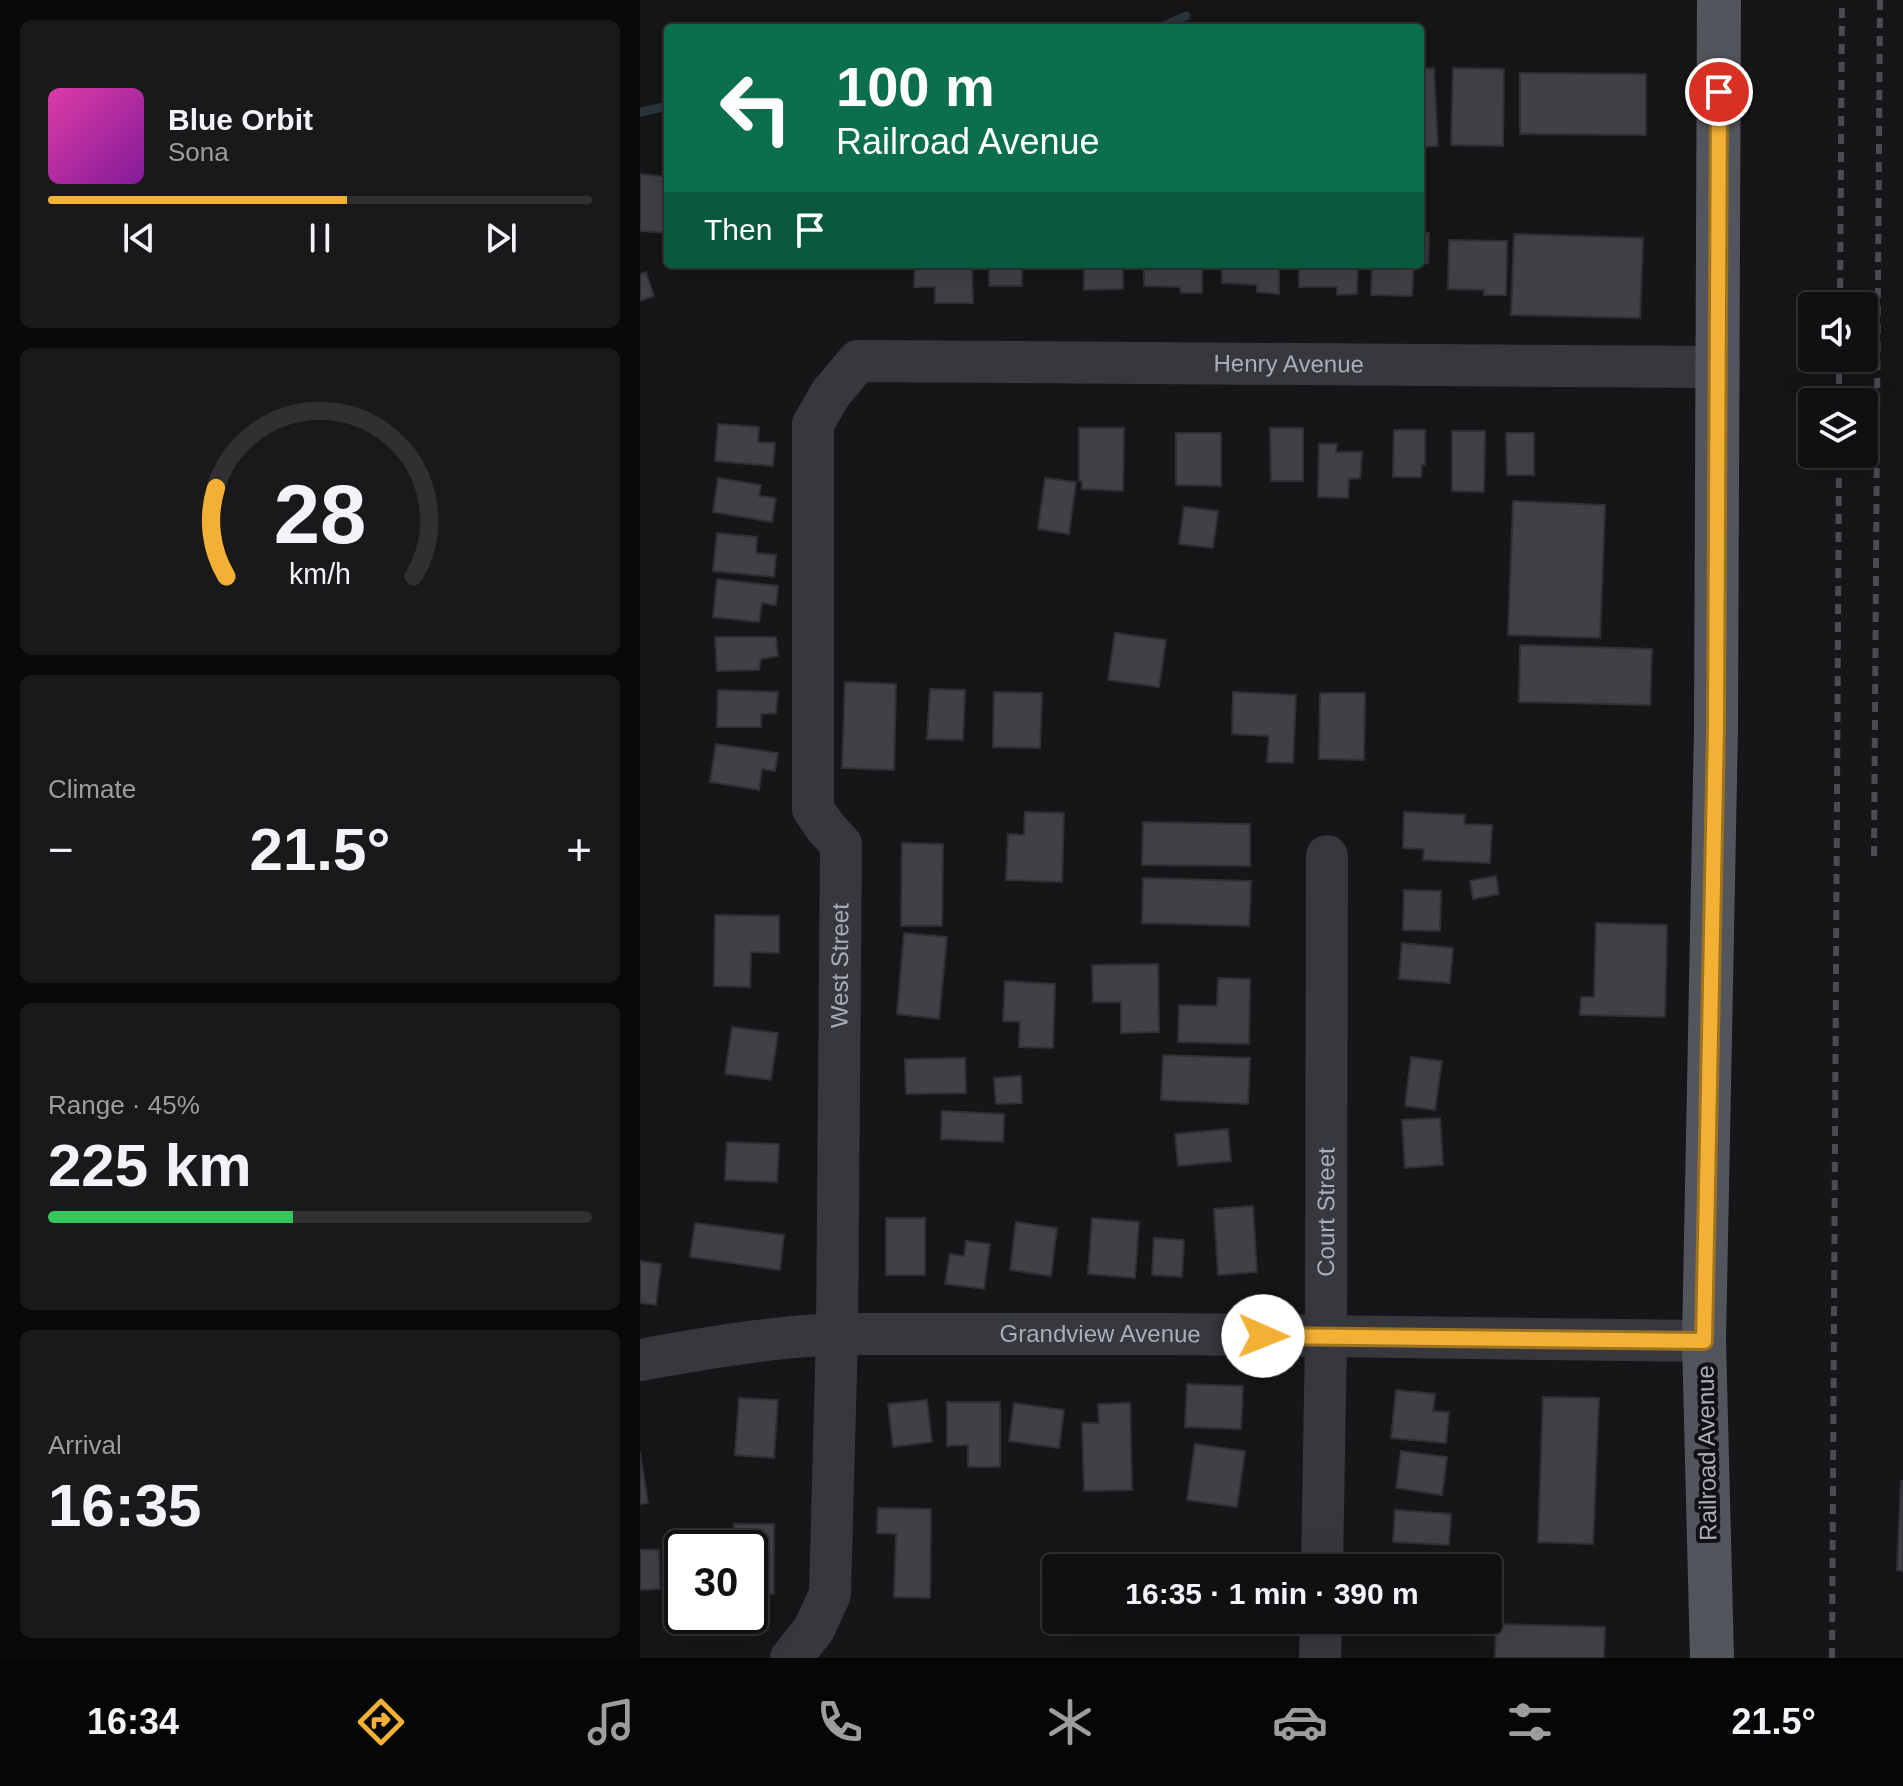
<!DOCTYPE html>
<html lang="en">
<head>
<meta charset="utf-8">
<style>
  :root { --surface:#101012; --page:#19191b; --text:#f1f3f6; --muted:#9c9d9f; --line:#303032; --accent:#f2b134 }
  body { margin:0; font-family:Helvetica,sans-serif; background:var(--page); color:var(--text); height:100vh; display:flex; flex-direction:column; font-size:30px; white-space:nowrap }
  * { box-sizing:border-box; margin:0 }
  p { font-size:26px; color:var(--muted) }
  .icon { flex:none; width:44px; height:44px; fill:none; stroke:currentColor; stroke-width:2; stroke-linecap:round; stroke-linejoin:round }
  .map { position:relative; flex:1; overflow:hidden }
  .side { display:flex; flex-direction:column; gap:20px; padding:20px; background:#09090a; width:640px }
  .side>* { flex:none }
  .hud { position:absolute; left:24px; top:24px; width:760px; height:244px; border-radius:8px; box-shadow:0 8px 32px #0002,0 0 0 2px var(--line); background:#0b6e4f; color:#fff; overflow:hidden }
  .buttons { position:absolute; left:1158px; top:292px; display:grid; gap:16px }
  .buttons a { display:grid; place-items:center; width:80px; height:80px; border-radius:8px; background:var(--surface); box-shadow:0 8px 32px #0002,0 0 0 2px var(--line); font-size:40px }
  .speed { position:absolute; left:24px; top:1530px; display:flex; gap:16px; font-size:40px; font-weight:700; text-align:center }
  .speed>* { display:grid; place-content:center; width:104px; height:104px; border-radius:50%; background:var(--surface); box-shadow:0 8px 32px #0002,0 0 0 2px var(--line); line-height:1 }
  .speed .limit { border:4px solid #111; border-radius:12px; background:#fff; color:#111 }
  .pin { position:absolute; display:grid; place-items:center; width:68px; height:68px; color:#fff; margin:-34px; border:4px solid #fff; border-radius:50%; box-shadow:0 2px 8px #0007 }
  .me { position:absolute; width:88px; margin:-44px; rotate:91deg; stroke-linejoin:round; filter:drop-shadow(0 0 6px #0008) }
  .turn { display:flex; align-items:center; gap:28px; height:168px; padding:0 40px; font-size:36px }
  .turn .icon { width:104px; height:104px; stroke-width:2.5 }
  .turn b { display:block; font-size:56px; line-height:68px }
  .then { display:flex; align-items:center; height:76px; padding:0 40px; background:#0003; gap:16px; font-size:30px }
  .big { font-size:60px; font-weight:800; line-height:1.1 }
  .side .tile { flex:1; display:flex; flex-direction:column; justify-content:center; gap:12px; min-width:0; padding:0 28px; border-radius:12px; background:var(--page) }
  .side .dial { align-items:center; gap:0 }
  .dial svg { height:208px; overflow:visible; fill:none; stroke:var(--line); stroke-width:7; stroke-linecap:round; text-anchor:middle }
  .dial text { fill:var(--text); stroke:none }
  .song { display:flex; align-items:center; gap:24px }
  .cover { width:96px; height:96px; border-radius:12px; background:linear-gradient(135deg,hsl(320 70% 55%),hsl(290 70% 35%)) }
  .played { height:8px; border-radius:4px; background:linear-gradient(90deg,var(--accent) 55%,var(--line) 55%) }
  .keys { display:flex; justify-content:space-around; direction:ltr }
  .heat { display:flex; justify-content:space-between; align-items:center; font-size:44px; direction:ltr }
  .charge { height:12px; border-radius:6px; background:linear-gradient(90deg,#34c759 45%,var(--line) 0) }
  .trip { position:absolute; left:402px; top:1554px; width:460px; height:80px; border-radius:8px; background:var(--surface); box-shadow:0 8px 32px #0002,0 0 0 2px var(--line); font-weight:800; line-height:80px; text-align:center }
  .tabs { display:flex; height:128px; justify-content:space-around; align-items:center; background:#060607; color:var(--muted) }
  .tabs .icon { width:56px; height:56px }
  .tabs .on { color:var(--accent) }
  .tabs b { font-size:36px; color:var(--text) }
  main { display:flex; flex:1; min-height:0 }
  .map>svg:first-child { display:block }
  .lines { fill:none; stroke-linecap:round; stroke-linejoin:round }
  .stream { stroke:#2c353c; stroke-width:9 }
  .building { fill:#404145; stroke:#303034; stroke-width:2 }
  .minor { stroke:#37383d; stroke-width:42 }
  .major { stroke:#53555c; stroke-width:44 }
  .rail { stroke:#4a4c52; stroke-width:6; stroke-dasharray:10 8; stroke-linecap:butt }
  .route-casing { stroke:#9d7322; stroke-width:20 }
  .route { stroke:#f2b134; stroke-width:14 }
  .labels { text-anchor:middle; stroke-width:8; stroke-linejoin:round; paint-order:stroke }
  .street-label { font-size:24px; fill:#a8adb8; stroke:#111113 }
</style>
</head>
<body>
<main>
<section class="side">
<div class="tile">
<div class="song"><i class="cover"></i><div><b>Blue Orbit</b><p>Sona</p></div></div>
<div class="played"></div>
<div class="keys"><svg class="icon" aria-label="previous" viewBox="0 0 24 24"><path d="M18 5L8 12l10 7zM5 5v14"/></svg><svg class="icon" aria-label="pause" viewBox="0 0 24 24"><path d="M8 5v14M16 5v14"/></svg><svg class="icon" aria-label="next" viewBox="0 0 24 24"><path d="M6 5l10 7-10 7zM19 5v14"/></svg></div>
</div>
<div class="tile dial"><svg viewBox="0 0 100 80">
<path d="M14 69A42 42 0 1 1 86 69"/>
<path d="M14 69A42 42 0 0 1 10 35" stroke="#f2b134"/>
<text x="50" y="56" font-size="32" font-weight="700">28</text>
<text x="50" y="72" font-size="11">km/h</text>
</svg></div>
<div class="tile"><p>Climate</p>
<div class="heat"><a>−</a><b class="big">21.5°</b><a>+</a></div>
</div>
<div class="tile"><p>Range · 45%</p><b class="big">225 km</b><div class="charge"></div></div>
<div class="tile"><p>Arrival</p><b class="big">16:35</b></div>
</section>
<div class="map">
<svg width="1263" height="1658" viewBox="0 0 1263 1658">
  <rect width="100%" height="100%" fill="#161618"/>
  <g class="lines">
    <g class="stream">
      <path d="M520,28L546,16"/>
      <path d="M0,112L28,106"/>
    </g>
  </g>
  <g class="building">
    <path d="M794,68L798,146L780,147V69Z"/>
    <path d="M813,68L864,69L863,146L811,145Z"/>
    <path d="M880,73L1006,74V135L880,134Z"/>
    <path d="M0,174L28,177V233L0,231Z"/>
    <path d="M780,233H789L788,263L780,264Z"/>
    <path d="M874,234L1003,238L1000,318L871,315Z"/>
    <path d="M809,240L867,241L866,295H844V290L808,289Z"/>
    <path d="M275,264H332L333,303H295V287H274Z"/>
    <rect x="349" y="264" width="33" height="22"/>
    <path d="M444,264H483V289L444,290Z"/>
    <path d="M504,264H562V293H541L540,287L504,286Z"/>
    <path d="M582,264H639V294L617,292V285L582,283Z"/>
    <path d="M659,264H718L717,294L697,295V287H659Z"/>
    <path d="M732,264H774L772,296L731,295Z"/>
    <path d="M6,272L14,296L0,301V274Z"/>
    <path d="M78,424L119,427L118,442L135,443L133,466L75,461Z"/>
    <path d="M439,428H484L483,491L442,489V481H439Z"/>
    <path d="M630,428H663V481H631Z"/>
    <path d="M754,430H785V465H782L781,477H753Z"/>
    <path d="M812,431H845L844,492L812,491Z"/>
    <path d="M536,433H581V486L536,485Z"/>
    <path d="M866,433H894V475H867Z"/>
    <path d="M679,444H697L696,452H722L720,478L709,479L708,498L678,497Z"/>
    <path d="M78,478L121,485L119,496L136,498L132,522L73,512Z"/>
    <path d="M405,478L436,482L429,534L398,529Z"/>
    <path d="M873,501L965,505L960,638L868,635Z"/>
    <path d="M544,507L578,511L573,548L539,544Z"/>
    <path d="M77,533L117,537L116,553L136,555L134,577L73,571Z"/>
    <path d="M77,579L138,586L136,605L122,603L119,622L73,617Z"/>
    <path d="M475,633L526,640L519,687L468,680Z"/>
    <path d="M75,637H136L138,656L121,659L119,670L77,671Z"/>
    <path d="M880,645L1012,649L1010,705L879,702Z"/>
    <path d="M205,682L256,684L254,770L202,768Z"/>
    <path d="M290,689L325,690L323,740L287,739Z"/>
    <path d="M78,690L138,692L136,713L121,714V727H77Z"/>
    <path d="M354,692L402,693L400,748L353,747Z"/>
    <path d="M593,692L656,695L653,763L627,762L629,736L592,734Z"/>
    <path d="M680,693H725L724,760L679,759Z"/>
    <path d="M76,744L138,753L135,771L122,769L119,790L70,782Z"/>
    <path d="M385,812L424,813L422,882L366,880L368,834L384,835Z"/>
    <path d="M764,812L825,815L824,824L852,825L850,863L783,860L784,849L763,848Z"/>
    <path d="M503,822L610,824V866L502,865Z"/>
    <path d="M262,843L303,844L302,926H261Z"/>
    <path d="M856,876L859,894L833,899L830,881Z"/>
    <path d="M503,878L611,881L609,926L502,923Z"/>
    <path d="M764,890L801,891L800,931L763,930Z"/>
    <path d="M75,915L139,916V953L111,952L110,987L74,986Z"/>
    <path d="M956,923L1027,925L1025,1017L940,1015L941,997H954Z"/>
    <path d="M264,933L307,937L299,1019L257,1014Z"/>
    <path d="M762,943L813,948L810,983L759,979Z"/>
    <path d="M518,964L519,1032L481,1033V1002H453L452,965Z"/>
    <path d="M578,978L610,979L609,1044L538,1042L539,1005L577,1006Z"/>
    <path d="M365,981L415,984L413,1048L379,1047L380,1022L363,1021Z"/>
    <path d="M92,1027L138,1033L131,1080L85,1074Z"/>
    <path d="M523,1055L610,1058L608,1104L521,1100Z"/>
    <path d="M771,1057L802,1061L795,1110L765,1106Z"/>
    <path d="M325,1058L326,1093L266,1094L265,1059Z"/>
    <path d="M381,1076L382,1103L356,1104L354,1078Z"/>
    <path d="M302,1111L364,1114L363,1142L301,1139Z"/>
    <path d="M800,1118L803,1165L765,1168L762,1120Z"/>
    <path d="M588,1129L591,1161L538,1166L535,1134Z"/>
    <path d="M87,1142L139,1144L137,1182L85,1180Z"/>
    <path d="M613,1206L617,1272L578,1275L574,1209Z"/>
    <rect x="246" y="1218" width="39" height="57"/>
    <path d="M452,1218L499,1222L495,1278L448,1274Z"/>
    <path d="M376,1222L417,1228L411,1276L370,1270Z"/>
    <path d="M55,1223L144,1235L140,1270L50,1257Z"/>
    <path d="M514,1238L544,1240L542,1277L512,1275Z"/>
    <path d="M326,1241L350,1244L344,1289L305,1284L310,1254L324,1256Z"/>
    <path d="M0,1261L21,1264L16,1305L0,1303Z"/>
    <path d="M547,1384L603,1386L601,1429L545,1427Z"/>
    <path d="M756,1390L795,1394L793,1411L809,1412L806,1443L751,1438Z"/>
    <path d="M903,1397L959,1398L953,1544L898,1542Z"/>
    <path d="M99,1398L138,1400L134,1458L95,1455Z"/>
    <path d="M287,1400L292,1442L253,1447L248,1404Z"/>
    <path d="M307,1402H360V1467H328V1445L307,1446Z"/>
    <path d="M374,1403L424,1410L419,1448L369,1441Z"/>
    <path d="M490,1403L492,1490L444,1491L442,1423H459L458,1404Z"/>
    <path d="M555,1444L605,1451L597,1507L547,1500Z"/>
    <path d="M761,1451L807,1457L802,1495L756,1488Z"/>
    <path d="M0,1452L8,1503L0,1504Z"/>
    <path d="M1261,1481H1263V1571L1257,1570Z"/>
    <path d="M238,1508L291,1509L290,1598L254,1597L256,1534L237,1533Z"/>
    <path d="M755,1510L811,1514L809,1545L753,1542Z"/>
    <path d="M94,1524H134V1594L110,1593V1548H94Z"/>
    <path d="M0,1550H19L20,1589L0,1590Z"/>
    <path d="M552,1561L608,1563L607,1568H551Z"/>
    <path d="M759,1561L809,1563V1568H759Z"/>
    <path d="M836,1561H856V1600H848V1568H836Z"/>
    <path d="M856,1624L965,1627L964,1658H855Z"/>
  </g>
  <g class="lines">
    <g class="minor">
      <path id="s1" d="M0,1360C66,1348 130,1337 197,1334H528L1064,1341"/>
      <path id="s2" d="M682,1568L686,1337L687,856"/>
      <path id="s3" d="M151,1658L174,1629L190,1594L197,1334L201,844L186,828L173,809V424L191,393L218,361L1079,367"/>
      <path d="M680,1658L681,1620"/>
    </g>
    <path class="major" d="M1072,1658L1064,1341L1076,728L1079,0"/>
    <g class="rail">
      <path d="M1200,306L1202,0"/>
      <path d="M1199,402V358"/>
      <path d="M1234,856L1240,0"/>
      <path d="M1192,1658L1199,454"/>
    </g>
  </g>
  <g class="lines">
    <defs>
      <path id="route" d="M623,1336L1064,1341L1076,728L1079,92"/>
    </defs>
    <use href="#route" class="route-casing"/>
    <use href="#route" class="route"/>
  </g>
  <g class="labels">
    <g class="street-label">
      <text dy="8" stroke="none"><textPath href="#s3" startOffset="1764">Henry Avenue</textPath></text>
      <text dy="8" stroke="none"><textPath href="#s3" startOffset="704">West Street</textPath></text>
      <text dy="8" stroke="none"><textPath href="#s2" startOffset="356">Court Street</textPath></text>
      <text dy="8" stroke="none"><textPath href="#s1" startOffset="462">Grandview Avenue</textPath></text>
      <text transform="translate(1067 1453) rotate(-91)" y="8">Railroad Avenue</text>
    </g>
  </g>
</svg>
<div class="buttons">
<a><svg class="icon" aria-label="sound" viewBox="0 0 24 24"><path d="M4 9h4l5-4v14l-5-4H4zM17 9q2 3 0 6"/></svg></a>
<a><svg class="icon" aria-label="layers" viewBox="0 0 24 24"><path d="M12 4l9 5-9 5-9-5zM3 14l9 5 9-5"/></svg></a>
</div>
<div class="speed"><div class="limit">30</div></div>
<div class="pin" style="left:1079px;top:92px;background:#d93025"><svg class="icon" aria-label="arrive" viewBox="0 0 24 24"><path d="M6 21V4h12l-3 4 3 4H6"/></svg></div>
<svg class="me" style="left:623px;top:1336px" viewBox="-20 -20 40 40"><circle r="19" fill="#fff"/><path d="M0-13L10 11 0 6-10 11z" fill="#f2b134"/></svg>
<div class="trip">16:35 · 1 min · 390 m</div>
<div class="hud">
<div class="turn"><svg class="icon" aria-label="left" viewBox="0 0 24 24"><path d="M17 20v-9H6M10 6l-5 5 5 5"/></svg><div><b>100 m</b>Railroad Avenue</div></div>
<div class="then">Then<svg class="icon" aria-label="arrive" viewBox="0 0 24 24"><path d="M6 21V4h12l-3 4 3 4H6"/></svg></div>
</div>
</div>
</main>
<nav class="tabs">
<b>16:34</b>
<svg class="icon on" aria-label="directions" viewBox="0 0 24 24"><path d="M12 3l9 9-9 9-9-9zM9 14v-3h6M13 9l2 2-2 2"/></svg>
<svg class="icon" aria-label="music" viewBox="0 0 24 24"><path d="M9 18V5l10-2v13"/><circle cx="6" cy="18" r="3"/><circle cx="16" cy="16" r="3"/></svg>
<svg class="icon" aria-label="phone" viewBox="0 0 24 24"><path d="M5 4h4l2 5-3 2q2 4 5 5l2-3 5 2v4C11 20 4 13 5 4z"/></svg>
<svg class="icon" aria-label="climate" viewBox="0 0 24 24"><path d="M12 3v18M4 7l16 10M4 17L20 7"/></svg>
<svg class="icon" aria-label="car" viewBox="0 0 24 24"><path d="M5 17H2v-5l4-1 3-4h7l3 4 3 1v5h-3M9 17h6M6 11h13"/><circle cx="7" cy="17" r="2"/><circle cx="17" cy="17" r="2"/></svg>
<svg class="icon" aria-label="filters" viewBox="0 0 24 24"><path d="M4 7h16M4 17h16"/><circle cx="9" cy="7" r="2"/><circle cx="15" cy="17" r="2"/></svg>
<b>21.5°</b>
</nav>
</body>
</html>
